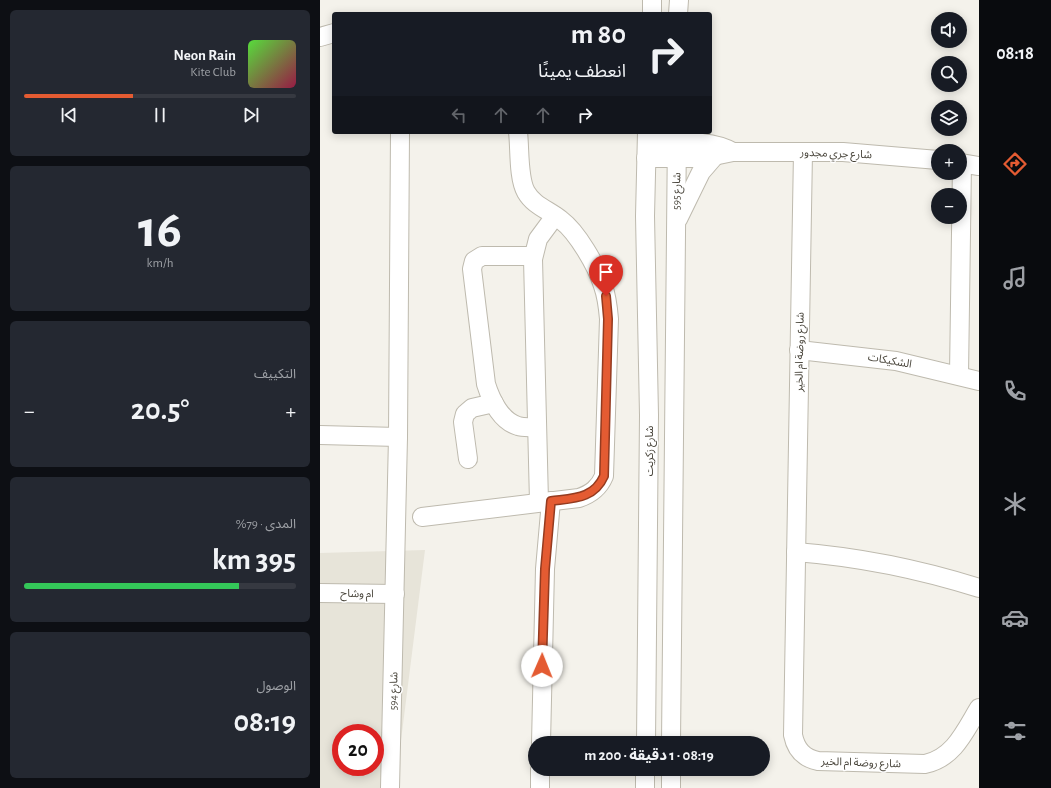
<!DOCTYPE html>
<html lang="ar">
<head>
<meta charset="utf-8">
<style>
  :root { --surface:#171b24; --page:#242831; --text:#f1f3f6; --muted:#9ea1a6; --line:#363941; --accent:#e45b32 }
  body { margin:0; font-family:"Alegreya Sans","Noto Sans Arabic",sans-serif; background:var(--page); color:var(--text); direction:rtl; height:100vh; display:flex; flex-direction:column; font-size:15px; white-space:nowrap }
  * { box-sizing:border-box; margin:0 }
  p { font-size:13px; color:var(--muted) }
  .icon { flex:none; width:22px; height:22px; fill:none; stroke:currentColor; stroke-width:2; stroke-linecap:round; stroke-linejoin:round }
  .map { position:relative; flex:1; overflow:hidden; direction:ltr }
  .drawer { display:flex; flex-direction:column; gap:10px; padding:10px; background:#0d0f14; width:320px }
  .drawer>* { flex:none }
  .guide { position:absolute; left:12px; top:12px; width:380px; height:122px; border-radius:4px; box-shadow:0 2px 10px #0003; direction:rtl; background:#171b24; color:var(--text); overflow:hidden }
  .controls { position:absolute; left:611px; top:12px; display:grid; gap:8px }
  .controls a { display:grid; place-items:center; width:36px; height:36px; border-radius:50%; background:var(--surface); box-shadow:0 2px 10px #0003; font-size:20px }
  .speed { position:absolute; left:12px; top:724px; display:flex; gap:8px; font-size:20px; font-weight:700; text-align:center }
  .speed>* { display:grid; place-content:center; width:52px; height:52px; border-radius:50%; background:var(--surface); box-shadow:0 2px 10px #0003; line-height:1 }
  .speed .limit { border:6px solid #d22; background:#fff; color:#111 }
  .pin { position:absolute; display:grid; place-items:center; width:34px; height:34px; color:#fff; margin:-41px -17px; border-radius:50% 50% 50% 0; rotate:-45deg; box-shadow:0 0 4px #0007 }
  .pin .icon { rotate:45deg }
  .me { position:absolute; width:44px; margin:-22px; rotate:1deg; stroke-linejoin:round; filter:drop-shadow(0 0 3px #0008) }
  .turn { display:flex; align-items:center; gap:14px; height:84px; padding:0 20px; font-size:18px }
  .turn .icon { width:52px; height:52px; stroke-width:2.5 }
  .turn b { display:block; font-size:28px; line-height:34px }
  .lanes { display:flex; align-items:center; height:38px; padding:0 20px; background:#0003; justify-content:center; gap:20px; direction:ltr }
  .lanes .off { opacity:.35 }
  .big { font-size:30px; font-weight:700; line-height:1.1 }
  .drawer .card { flex:1; display:flex; flex-direction:column; justify-content:center; gap:6px; min-width:0; padding:0 14px; border-radius:6px; background:var(--page) }
  .drawer .dial { align-items:center; gap:0 }
  .dial b { font-size:52px; line-height:1 }
  .song { display:flex; align-items:center; gap:12px }
  .cover { width:48px; height:48px; border-radius:6px; background:linear-gradient(135deg,hsl(110 70% 55%),hsl(340 70% 35%)) }
  .played { height:4px; border-radius:2px; background:linear-gradient(90deg,var(--accent) 40%,var(--line) 40%) }
  .keys { display:flex; justify-content:space-around; direction:ltr }
  .heat { display:flex; justify-content:space-between; align-items:center; font-size:22px; direction:ltr }
  .charge { height:6px; border-radius:3px; background:linear-gradient(90deg,#34c759 79%,var(--line) 0) }
  .trip { position:absolute; left:208px; top:736px; width:242px; height:40px; border-radius:20px; background:var(--surface); box-shadow:0 2px 10px #0003; font-weight:700; line-height:40px; text-align:center; direction:rtl }
  main { display:flex; flex:1; min-height:0 }
  .menu { display:flex; flex-direction:column; width:72px; justify-content:space-around; align-items:center; background:#090b0e; color:var(--muted) }
  .menu .icon { width:28px; height:28px }
  .menu .active { color:var(--accent) }
  .menu b { font-size:18px; color:var(--text) }
  .map>svg:first-child { display:block }
  .residential { fill:#e7e4d9; fill-rule:evenodd }
  .lines { fill:none; stroke-linecap:round; stroke-linejoin:round }
  .minor-casing { stroke:#bebaae; stroke-width:20 }
  .minor { stroke:#fff; stroke-width:18 }
  .route-casing { stroke:#943b20; stroke-width:10 }
  .route { stroke:#e45b32; stroke-width:7 }
  .labels { text-anchor:middle; stroke-width:3; stroke-linejoin:round; paint-order:stroke }
  .street-label { font-size:11px; fill:#474339; stroke:#fff }
</style>
</head>
<body>
<main>
<nav class="menu">
<b>08:18</b>
<svg class="icon active" aria-label="directions" viewBox="0 0 24 24"><path d="M12 3l9 9-9 9-9-9zM9 14v-3h6M13 9l2 2-2 2"/></svg>
<svg class="icon" aria-label="music" viewBox="0 0 24 24"><path d="M9 18V5l10-2v13"/><circle cx="6" cy="18" r="3"/><circle cx="16" cy="16" r="3"/></svg>
<svg class="icon" aria-label="phone" viewBox="0 0 24 24"><path d="M5 4h4l2 5-3 2q2 4 5 5l2-3 5 2v4C11 20 4 13 5 4z"/></svg>
<svg class="icon" aria-label="climate" viewBox="0 0 24 24"><path d="M12 3v18M4 7l16 10M4 17L20 7"/></svg>
<svg class="icon" aria-label="car" viewBox="0 0 24 24"><path d="M5 17H2v-5l4-1 3-4h7l3 4 3 1v5h-3M9 17h6M6 11h13"/><circle cx="7" cy="17" r="2"/><circle cx="17" cy="17" r="2"/></svg>
<svg class="icon" aria-label="filters" viewBox="0 0 24 24"><path d="M4 7h16M4 17h16"/><circle cx="9" cy="7" r="2"/><circle cx="15" cy="17" r="2"/></svg>
</nav>
<div class="map">
<svg width="659" height="788" viewBox="0 0 659 788">
  <rect width="100%" height="100%" fill="#f4f2eb"/>
  <path class="residential" d="M105,550L75,788H0V553ZM21,733H55V767H21Z"/>
  <g class="lines">
    <defs>
      <g id="minor">
        <path d="M332,14V0"/>
        <path d="M358,14L359,0"/>
        <path d="M0,37L14,33"/>
        <path d="M327,142C354,143 389,138 413,152"/>
        <path d="M483,152L473,735C476,750 484,758 498,761L605,764C634,758 645,731 659,708"/>
        <path d="M326,158H384L413,152H523L618,160"/>
        <path d="M640,163L659,166"/>
        <path d="M358,219L381,172L394,157"/>
        <path d="M213,256H162L154,261L152,269L166,384C171,400 181,421 198,426C204,428 211,427 217,427"/>
        <path d="M479,350L576,361L659,381"/>
        <path d="M639,375L642,163"/>
        <path d="M0,435L78,437"/>
        <path d="M148,459L143,422L145,414L152,408L174,403"/>
        <path d="M219,502L213,259L218,239L235,216"/>
        <path d="M102,517L259,498C271,494 279,488 284,476L289,319C288,307 287,297 283,286C277,266 257,232 241,220C229,210 214,206 206,192C198,178 200,148 198,132"/>
        <path d="M476,552C539,557 599,569 659,588"/>
        <path d="M0,593L75,594"/>
        <path d="M221,743L225,569L231,501"/>
        <path d="M326,743L329,415L325,216L327,132"/>
        <path d="M351,743L357,132"/>
        <path d="M70,788L78,437L80,132"/>
        <path d="M220,788V769"/>
        <path d="M325,788V769"/>
        <path d="M351,788V769"/>
      </g>
    </defs>
    <use href="#minor" class="minor-casing"/>
    <use href="#minor" class="minor"/>
  </g>
  <g class="lines">
    <defs>
      <path id="route" d="M222,666L225,569L231,501C253,498 274,499 284,476L288,319L286,296"/>
    </defs>
    <use href="#route" class="route-casing"/>
    <use href="#route" class="route"/>
  </g>
  <g class="labels">
    <g class="street-label">
      <text transform="translate(516 153) rotate(2)" y="4">شارع جري مجدور</text>
      <text transform="translate(356 191) rotate(-89)" y="4">شارع 595</text>
      <text transform="translate(479 352) rotate(-89)" y="4">شارع روضة ام الخير</text>
      <text transform="translate(570 360) rotate(10)" y="4">الشكيكات</text>
      <text transform="translate(329 451) rotate(-90)" y="4">شارع زكريت</text>
      <text transform="translate(37 593) rotate(1)" y="4">ام وشاح</text>
      <text transform="translate(73 691) rotate(-89)" y="4">شارع 594</text>
      <text transform="translate(541 762) rotate(2)" y="4">شارع روضة ام الخير</text>
    </g>
  </g>
</svg>
<div class="controls">
<a><svg class="icon" aria-label="sound" viewBox="0 0 24 24"><path d="M4 9h4l5-4v14l-5-4H4zM17 9q2 3 0 6"/></svg></a>
<a><svg class="icon" aria-label="search" viewBox="0 0 24 24"><circle cx="10" cy="10" r="6"/><path d="M15 15l6 6"/></svg></a>
<a><svg class="icon" aria-label="layers" viewBox="0 0 24 24"><path d="M12 4l9 5-9 5-9-5zM3 14l9 5 9-5"/></svg></a>
<a>+</a>
<a>−</a>
</div>
<div class="speed"><div class="limit">20</div></div>
<div class="pin" style="left:286px;top:296px;background:#d93025"><svg class="icon" aria-label="arrive" viewBox="0 0 24 24"><path d="M6 21V4h12l-3 4 3 4H6"/></svg></div>
<svg class="me" style="left:222px;top:666px" viewBox="-20 -20 40 40"><circle r="19" fill="#fff"/><path d="M0-13L10 11 0 6-10 11z" fill="#e45b32"/></svg>
<div class="trip">08:19 · 1 دقيقة · 200 m</div>
<div class="guide">
<div class="turn"><svg class="icon" aria-label="right" viewBox="0 0 24 24"><path d="M7 20v-9h11M14 6l5 5-5 5"/></svg><div><b>80 m</b>انعطف يمينًا</div></div>
<div class="lanes"><svg class="icon off" aria-label="left" viewBox="0 0 24 24"><path d="M17 20v-9H6M10 6l-5 5 5 5"/></svg><svg class="icon off" aria-label="ahead" viewBox="0 0 24 24"><path d="M12 20V5M6 11l6-6 6 6"/></svg><svg class="icon off" aria-label="ahead" viewBox="0 0 24 24"><path d="M12 20V5M6 11l6-6 6 6"/></svg><svg class="icon" aria-label="right" viewBox="0 0 24 24"><path d="M7 20v-9h11M14 6l5 5-5 5"/></svg></div>
</div>
</div>
<section class="drawer">
<div class="card">
<div class="song"><i class="cover"></i><div><b>Neon Rain</b><p>Kite Club</p></div></div>
<div class="played"></div>
<div class="keys"><svg class="icon" aria-label="previous" viewBox="0 0 24 24"><path d="M18 5L8 12l10 7zM5 5v14"/></svg><svg class="icon" aria-label="pause" viewBox="0 0 24 24"><path d="M8 5v14M16 5v14"/></svg><svg class="icon" aria-label="next" viewBox="0 0 24 24"><path d="M6 5l10 7-10 7zM19 5v14"/></svg></div>
</div>
<div class="card dial"><b>16</b><p>km/h</p></div>
<div class="card"><p>التكييف</p>
<div class="heat"><a>−</a><b class="big">20.5°</b><a>+</a></div>
</div>
<div class="card"><p>المدى · 79%</p><b class="big">395 km</b><div class="charge"></div></div>
<div class="card"><p>الوصول</p><b class="big">08:19</b></div>
</section>
</main>
</body>
</html>
